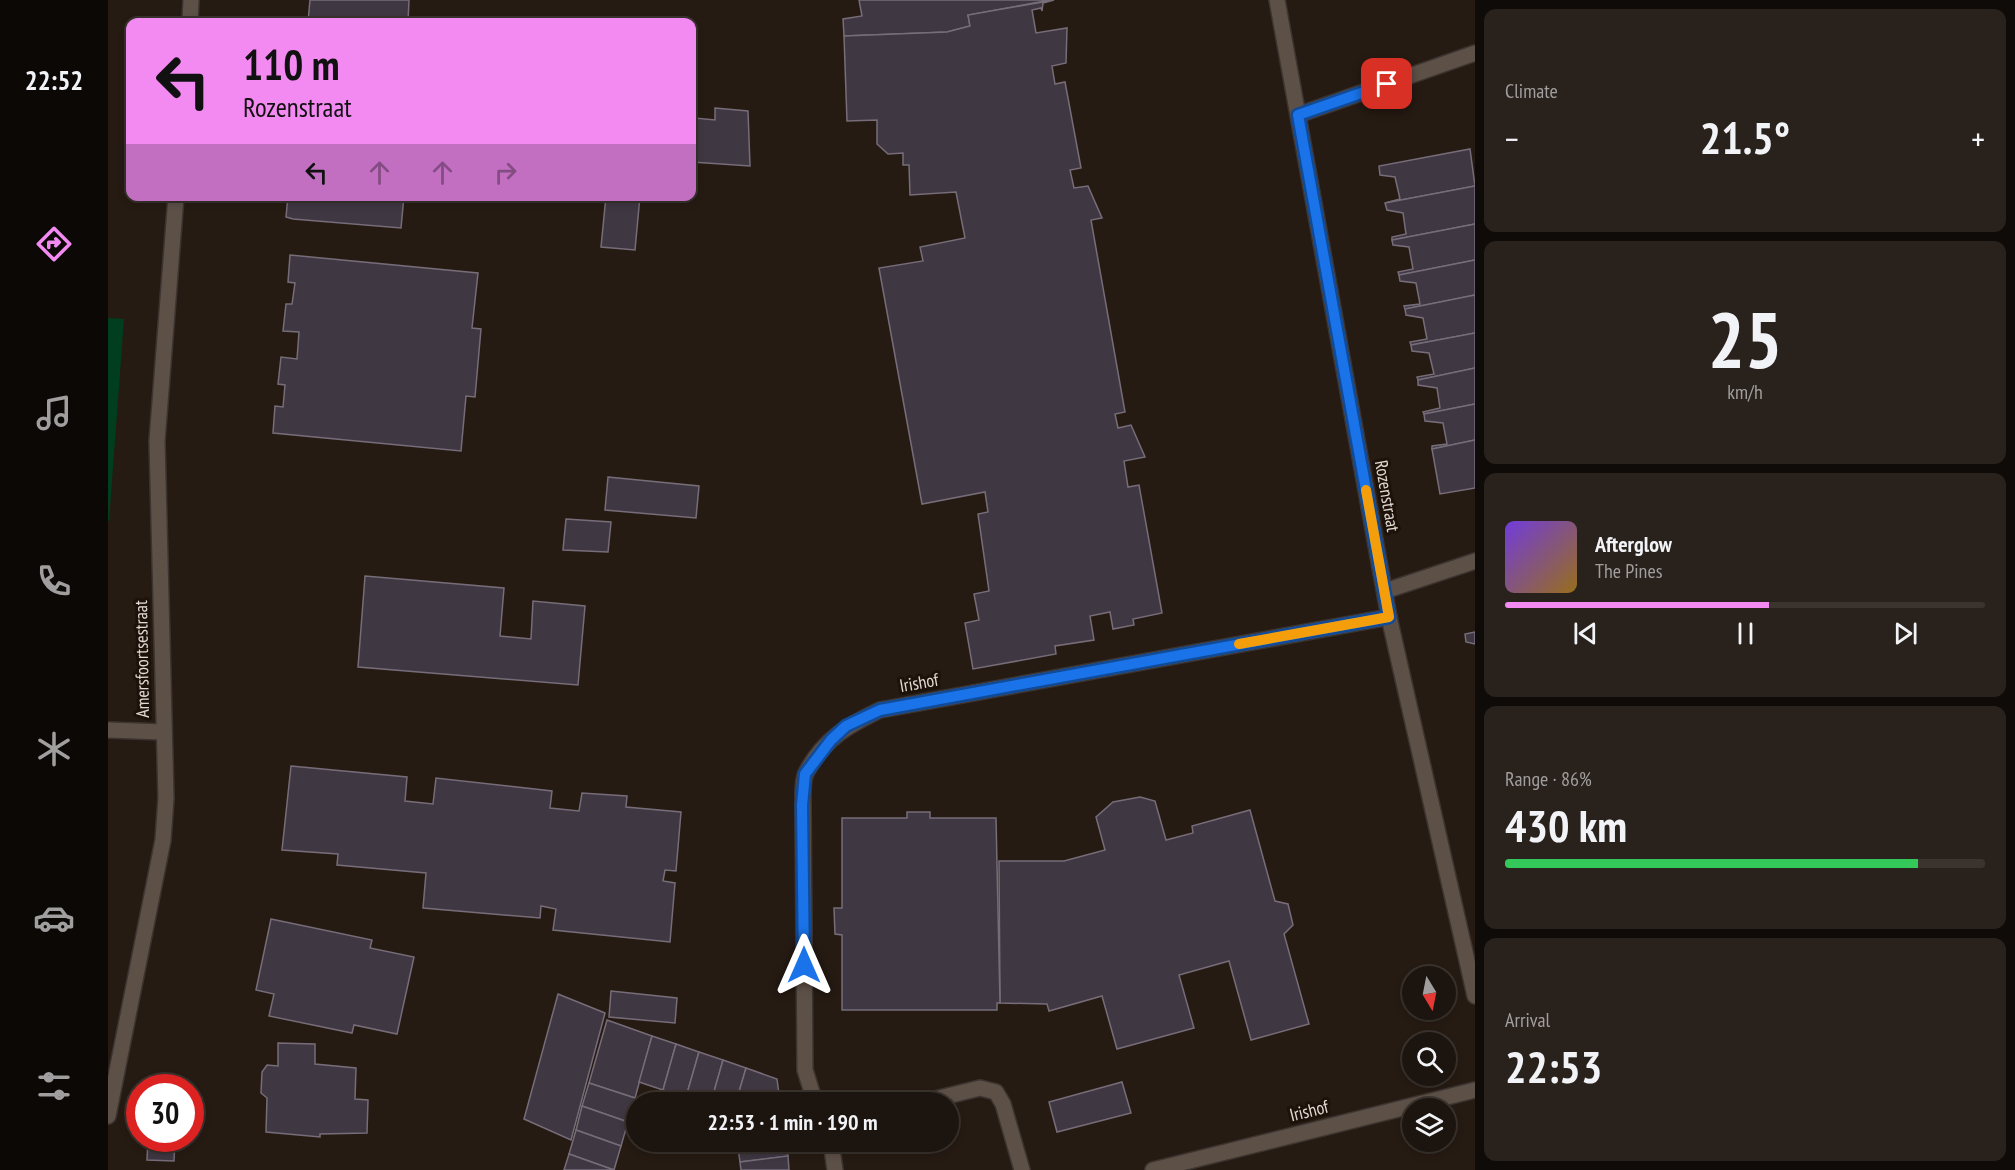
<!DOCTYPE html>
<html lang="en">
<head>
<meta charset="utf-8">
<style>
  :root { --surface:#1c140e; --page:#29211c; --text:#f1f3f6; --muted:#a09e9e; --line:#3a332e; --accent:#f38af2 }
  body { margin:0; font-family:"PT Sans Narrow",sans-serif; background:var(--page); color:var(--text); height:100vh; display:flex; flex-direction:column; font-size:22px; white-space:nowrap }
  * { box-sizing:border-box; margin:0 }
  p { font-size:20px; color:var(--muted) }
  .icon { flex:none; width:33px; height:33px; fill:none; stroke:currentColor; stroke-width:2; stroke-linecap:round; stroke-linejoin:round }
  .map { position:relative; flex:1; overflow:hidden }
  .details { display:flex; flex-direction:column; gap:9px; padding:9px; background:#0f0b08; width:540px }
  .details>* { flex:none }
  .hud { position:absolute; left:18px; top:18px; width:570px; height:183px; border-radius:12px; box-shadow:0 3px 9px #0003,0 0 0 2px var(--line); background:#f38af2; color:#111; overflow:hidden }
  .needle { width:39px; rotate:170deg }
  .fabs { position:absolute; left:1294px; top:966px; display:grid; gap:12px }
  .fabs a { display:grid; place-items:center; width:54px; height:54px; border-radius:50%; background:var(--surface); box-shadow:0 3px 9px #0003,0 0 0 2px var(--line); font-size:30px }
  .speed { position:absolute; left:18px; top:1074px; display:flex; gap:12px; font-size:30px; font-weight:700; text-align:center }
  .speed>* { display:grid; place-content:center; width:78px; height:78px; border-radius:50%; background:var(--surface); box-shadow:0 3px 9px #0003,0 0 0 2px var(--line); line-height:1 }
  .speed .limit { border:9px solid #d22; background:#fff; color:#111 }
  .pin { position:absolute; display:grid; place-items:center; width:51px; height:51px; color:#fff; margin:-26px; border-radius:12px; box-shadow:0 3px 9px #0006 }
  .me { position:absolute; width:66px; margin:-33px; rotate:0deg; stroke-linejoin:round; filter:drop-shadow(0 0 4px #0008) }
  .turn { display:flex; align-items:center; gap:21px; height:126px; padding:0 18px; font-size:27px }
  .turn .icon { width:78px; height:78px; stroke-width:2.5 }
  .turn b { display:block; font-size:42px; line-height:51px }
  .lanes { display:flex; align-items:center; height:57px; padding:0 18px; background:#0003; justify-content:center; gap:30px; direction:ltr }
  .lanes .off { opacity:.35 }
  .big { font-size:45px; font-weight:600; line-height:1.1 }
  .details .widget { flex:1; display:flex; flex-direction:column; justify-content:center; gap:9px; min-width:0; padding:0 21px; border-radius:12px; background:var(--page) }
  .details .dial { align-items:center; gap:0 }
  .dial b { font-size:78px; line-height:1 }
  .song { display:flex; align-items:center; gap:18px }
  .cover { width:72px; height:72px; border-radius:9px; background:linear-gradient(135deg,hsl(260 70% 55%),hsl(40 70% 35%)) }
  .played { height:6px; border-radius:3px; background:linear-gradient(90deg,var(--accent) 55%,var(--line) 55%) }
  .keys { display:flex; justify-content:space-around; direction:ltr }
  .heat { display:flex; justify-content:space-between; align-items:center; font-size:33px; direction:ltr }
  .charge { height:9px; border-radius:4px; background:linear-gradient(90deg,#34c759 86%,var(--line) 0) }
  .trip { position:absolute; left:518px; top:1092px; width:333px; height:60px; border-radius:30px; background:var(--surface); box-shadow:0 3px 9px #0003,0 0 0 2px var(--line); font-weight:600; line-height:60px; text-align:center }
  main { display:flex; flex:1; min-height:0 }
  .menu { display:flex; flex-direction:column; width:108px; justify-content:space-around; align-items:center; background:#0b0806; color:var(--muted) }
  .menu .icon { width:42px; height:42px }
  .menu .active { color:var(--accent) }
  .menu b { font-size:27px; color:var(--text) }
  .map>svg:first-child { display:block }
  .green { fill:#013e1f }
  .building { fill:#3f3742; stroke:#766d79; stroke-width:1.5 }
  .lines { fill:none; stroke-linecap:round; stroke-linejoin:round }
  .minor-casing { stroke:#3c3430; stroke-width:18 }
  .minor { stroke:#5d5047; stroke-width:15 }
  .route-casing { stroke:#114b97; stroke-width:15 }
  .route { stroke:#1a73e8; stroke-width:10 }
  .slow { stroke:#f59e0b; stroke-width:10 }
  .labels { text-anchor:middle; stroke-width:6; stroke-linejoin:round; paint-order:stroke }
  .street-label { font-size:18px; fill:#e1d9d4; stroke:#1c120a }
</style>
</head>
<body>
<main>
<nav class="menu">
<b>22:52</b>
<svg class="icon active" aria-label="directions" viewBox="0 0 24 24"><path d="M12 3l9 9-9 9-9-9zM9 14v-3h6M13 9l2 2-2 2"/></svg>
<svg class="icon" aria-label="music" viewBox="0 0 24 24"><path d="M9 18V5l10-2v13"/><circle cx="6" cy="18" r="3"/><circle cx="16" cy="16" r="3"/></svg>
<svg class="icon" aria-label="phone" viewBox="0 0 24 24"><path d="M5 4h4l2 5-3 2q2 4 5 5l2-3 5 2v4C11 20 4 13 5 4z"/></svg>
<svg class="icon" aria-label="climate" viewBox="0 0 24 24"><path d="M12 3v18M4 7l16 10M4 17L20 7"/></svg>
<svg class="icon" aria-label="car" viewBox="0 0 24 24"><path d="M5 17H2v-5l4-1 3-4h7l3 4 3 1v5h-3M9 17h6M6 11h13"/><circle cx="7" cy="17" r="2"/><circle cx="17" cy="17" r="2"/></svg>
<svg class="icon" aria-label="filters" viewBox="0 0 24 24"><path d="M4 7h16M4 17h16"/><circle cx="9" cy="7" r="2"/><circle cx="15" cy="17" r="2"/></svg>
</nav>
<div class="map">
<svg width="1367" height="1170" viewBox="0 0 1367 1170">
  <rect width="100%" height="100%" fill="#261b13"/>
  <path class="green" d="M0,318L16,319L1,521H0Z"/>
  <g class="building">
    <path d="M202,0H301L300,22H200Z"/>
    <path d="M751,0H943L860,15L862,26L839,32L736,36L735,19L754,16Z"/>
    <path d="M946,0L935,3L934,11L933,8L924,10L928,33L959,28L958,63L944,66L947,84L957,82L973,168L962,170L966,188L980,186L994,218L983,220L1017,412L1007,414L1010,428L1023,425L1037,457L1016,461L1020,487L1031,485L1054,613L1025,619L1026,625L1005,629L1002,612L982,616L986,640L947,646L948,654L865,669L857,623L871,620L866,594L881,591L870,514L880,512L877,492L814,504L771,268L815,261L812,247L857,238L848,192L802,195L801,165H795V153L780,154L769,144V120L739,121L736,36L839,32L862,26L860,15Z"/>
    <path d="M607,108L640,111L642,166L584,162L587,118L607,120Z"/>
    <path d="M1362,149L1367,186L1277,203L1292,199L1287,177L1272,175L1271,166Z"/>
    <path d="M1367,186V224L1284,240V237L1298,234L1295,213L1279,210L1277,203Z"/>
    <path d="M180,196H296L293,228L185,219L178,217Z"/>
    <path d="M498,196H532L527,250L493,247Z"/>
    <path d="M1367,224V260L1291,275L1290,272L1305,269L1301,247L1285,245L1284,240Z"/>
    <path d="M182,255L370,273L364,328L373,329L367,397L358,396L353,451L165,433L167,406L175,407L177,385L170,384L173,357L189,359L191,332L175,331L178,304H184L187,283L180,282Z"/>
    <path d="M1367,260V295L1297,309L1296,306L1312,304L1308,283L1292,281L1291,275Z"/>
    <path d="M1367,295V333L1303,345L1302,342L1319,339L1315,318L1298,315L1297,309Z"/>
    <path d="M1367,333V368L1310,380L1309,377L1326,374L1321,353L1304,351L1303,345Z"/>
    <path d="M1367,368V404L1316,414L1315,412L1332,408L1329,388L1310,385V380Z"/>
    <path d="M1367,404V440L1324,449V446L1339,444L1335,423L1317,421L1316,414Z"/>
    <path d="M1367,440V488L1332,494L1324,449Z"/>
    <path d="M500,477L591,486L588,518L497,510Z"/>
    <path d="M458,519L503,522L500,552L455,550Z"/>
    <path d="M257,576L396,588L392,636L423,639L425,601L477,606L470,685L250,667Z"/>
    <path d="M1367,632V644L1358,642L1357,634Z"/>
    <path d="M183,766L299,777L297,801L325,804L328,778L444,791L442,808L471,811L474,793L519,796L518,807L573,812L568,871L557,870L555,881L567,883L562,942L445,930L448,909L433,906L432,918L315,908L318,873L229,865L230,854L174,850Z"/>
    <path d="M1032,797L1047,801L1058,840L1085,833L1084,826L1142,810L1167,901L1180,904L1185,925L1176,934L1201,1024L1143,1040L1121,961L1071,975L1086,1028L1009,1049L994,996L941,1011L939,1004L892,1003L891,861H956L997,850L988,817L1005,802Z"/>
    <path d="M799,812H822V818H888L892,1003H889V1010H734V935L727,934L726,908H734V818H799Z"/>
    <path d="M163,919L264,940L262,948L306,957L289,1034L246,1025L244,1033L161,1016L166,994L148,990Z"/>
    <path d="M503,991L569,998L567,1023L501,1017Z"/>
    <path d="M450,994L497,1013L463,1140L416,1119Z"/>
    <path d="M499,1020L544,1036L527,1098L481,1083Z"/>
    <path d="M544,1036L568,1044L555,1090L531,1082Z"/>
    <path d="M170,1043L207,1044V1064L248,1068L247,1099L260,1100L259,1133L212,1134V1137L158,1132L159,1098L153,1093L154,1072L159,1065L170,1066Z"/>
    <path d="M568,1044L591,1052L578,1097L555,1090Z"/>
    <path d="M591,1052L615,1060L603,1102L578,1097Z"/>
    <path d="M615,1060L638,1068L628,1102H603Z"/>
    <path d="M638,1068L669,1079L672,1102H628Z"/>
    <path d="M1014,1082L1023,1113L949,1132L941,1102Z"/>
    <path d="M481,1083L527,1098L520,1122L474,1106Z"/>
    <path d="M474,1106L520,1122L513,1146L468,1130Z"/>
    <path d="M468,1130L513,1146L506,1170L461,1154Z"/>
    <path d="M40,1138H67L66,1161L39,1160Z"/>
    <path d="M629,1142H678L680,1156L632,1162Z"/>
    <path d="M461,1154L506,1170H456Z"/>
    <path d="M680,1156L681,1170H633L632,1162Z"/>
  </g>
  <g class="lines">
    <defs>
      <g id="minor">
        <path d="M1169,0L1281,617L1367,996"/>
        <path d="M82,22L83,0"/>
        <path d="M1190,115L1367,53"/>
        <path d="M1277,591L1367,561"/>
        <path d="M0,730L55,732"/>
        <path d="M707,1102L697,1070L695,805C695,796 694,781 698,773C715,739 741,725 772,710L1281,617"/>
        <path d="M815,1102L872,1088L888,1092L895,1104L914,1170"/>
        <path d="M0,1116L55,840L58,798L49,441L68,196"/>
        <path d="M723,1142L727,1170"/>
        <path d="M1045,1170L1367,1090"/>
      </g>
    </defs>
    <use href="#minor" class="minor-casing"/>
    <use href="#minor" class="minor"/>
  </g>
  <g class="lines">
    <defs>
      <path id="route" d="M696,965L694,805L697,774L723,740L738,726L772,710L1281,617L1190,115L1279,84"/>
    </defs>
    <use href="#route" class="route-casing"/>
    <use href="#route" class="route"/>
    <path class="slow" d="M1131,644L1281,617L1258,490"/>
  </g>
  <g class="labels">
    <g class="street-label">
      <text transform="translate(1279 496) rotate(80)" y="6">Rozenstraat</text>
      <text transform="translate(34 659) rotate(-91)" y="6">Amersfoortsestraat</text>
      <text transform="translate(811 683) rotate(-10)" y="6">Irishof</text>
      <text transform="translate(1201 1111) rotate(-14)" y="6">Irishof</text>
    </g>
  </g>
</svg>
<div class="fabs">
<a><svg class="needle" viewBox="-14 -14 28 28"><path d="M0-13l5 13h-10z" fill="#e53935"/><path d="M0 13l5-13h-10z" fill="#a09e9e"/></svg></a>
<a><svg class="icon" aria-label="search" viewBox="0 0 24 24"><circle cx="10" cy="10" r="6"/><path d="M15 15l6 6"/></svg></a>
<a><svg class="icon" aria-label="layers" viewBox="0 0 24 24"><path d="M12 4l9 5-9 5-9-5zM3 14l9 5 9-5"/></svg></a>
</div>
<div class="speed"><div class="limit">30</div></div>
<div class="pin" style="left:1279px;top:84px;background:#d93025"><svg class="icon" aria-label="arrive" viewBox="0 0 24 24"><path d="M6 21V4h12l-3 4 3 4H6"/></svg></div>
<svg class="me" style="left:696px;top:965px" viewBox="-20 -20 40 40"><path d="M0-17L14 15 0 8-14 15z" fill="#1a73e8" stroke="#fff" stroke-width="4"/></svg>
<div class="trip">22:53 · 1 min · 190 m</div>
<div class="hud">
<div class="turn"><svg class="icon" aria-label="left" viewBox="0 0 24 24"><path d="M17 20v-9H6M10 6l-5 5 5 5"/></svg><div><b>110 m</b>Rozenstraat</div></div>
<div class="lanes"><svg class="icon" aria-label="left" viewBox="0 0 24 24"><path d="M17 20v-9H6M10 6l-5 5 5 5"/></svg><svg class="icon off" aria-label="ahead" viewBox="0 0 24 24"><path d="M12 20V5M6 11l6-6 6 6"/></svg><svg class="icon off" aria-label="ahead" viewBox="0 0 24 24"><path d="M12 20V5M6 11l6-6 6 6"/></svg><svg class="icon off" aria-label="right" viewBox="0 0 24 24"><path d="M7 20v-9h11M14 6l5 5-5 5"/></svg></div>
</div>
</div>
<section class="details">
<div class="widget"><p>Climate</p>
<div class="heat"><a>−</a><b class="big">21.5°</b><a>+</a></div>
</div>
<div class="widget dial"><b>25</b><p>km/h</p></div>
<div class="widget">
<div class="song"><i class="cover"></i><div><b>Afterglow</b><p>The Pines</p></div></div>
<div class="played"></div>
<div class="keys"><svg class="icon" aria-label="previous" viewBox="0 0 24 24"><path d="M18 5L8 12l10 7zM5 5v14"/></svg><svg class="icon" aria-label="pause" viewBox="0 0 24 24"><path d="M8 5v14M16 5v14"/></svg><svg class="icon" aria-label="next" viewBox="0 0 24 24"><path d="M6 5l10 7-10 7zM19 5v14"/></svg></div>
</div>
<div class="widget"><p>Range · 86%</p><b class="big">430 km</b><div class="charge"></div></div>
<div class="widget"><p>Arrival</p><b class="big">22:53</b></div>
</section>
</main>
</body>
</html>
